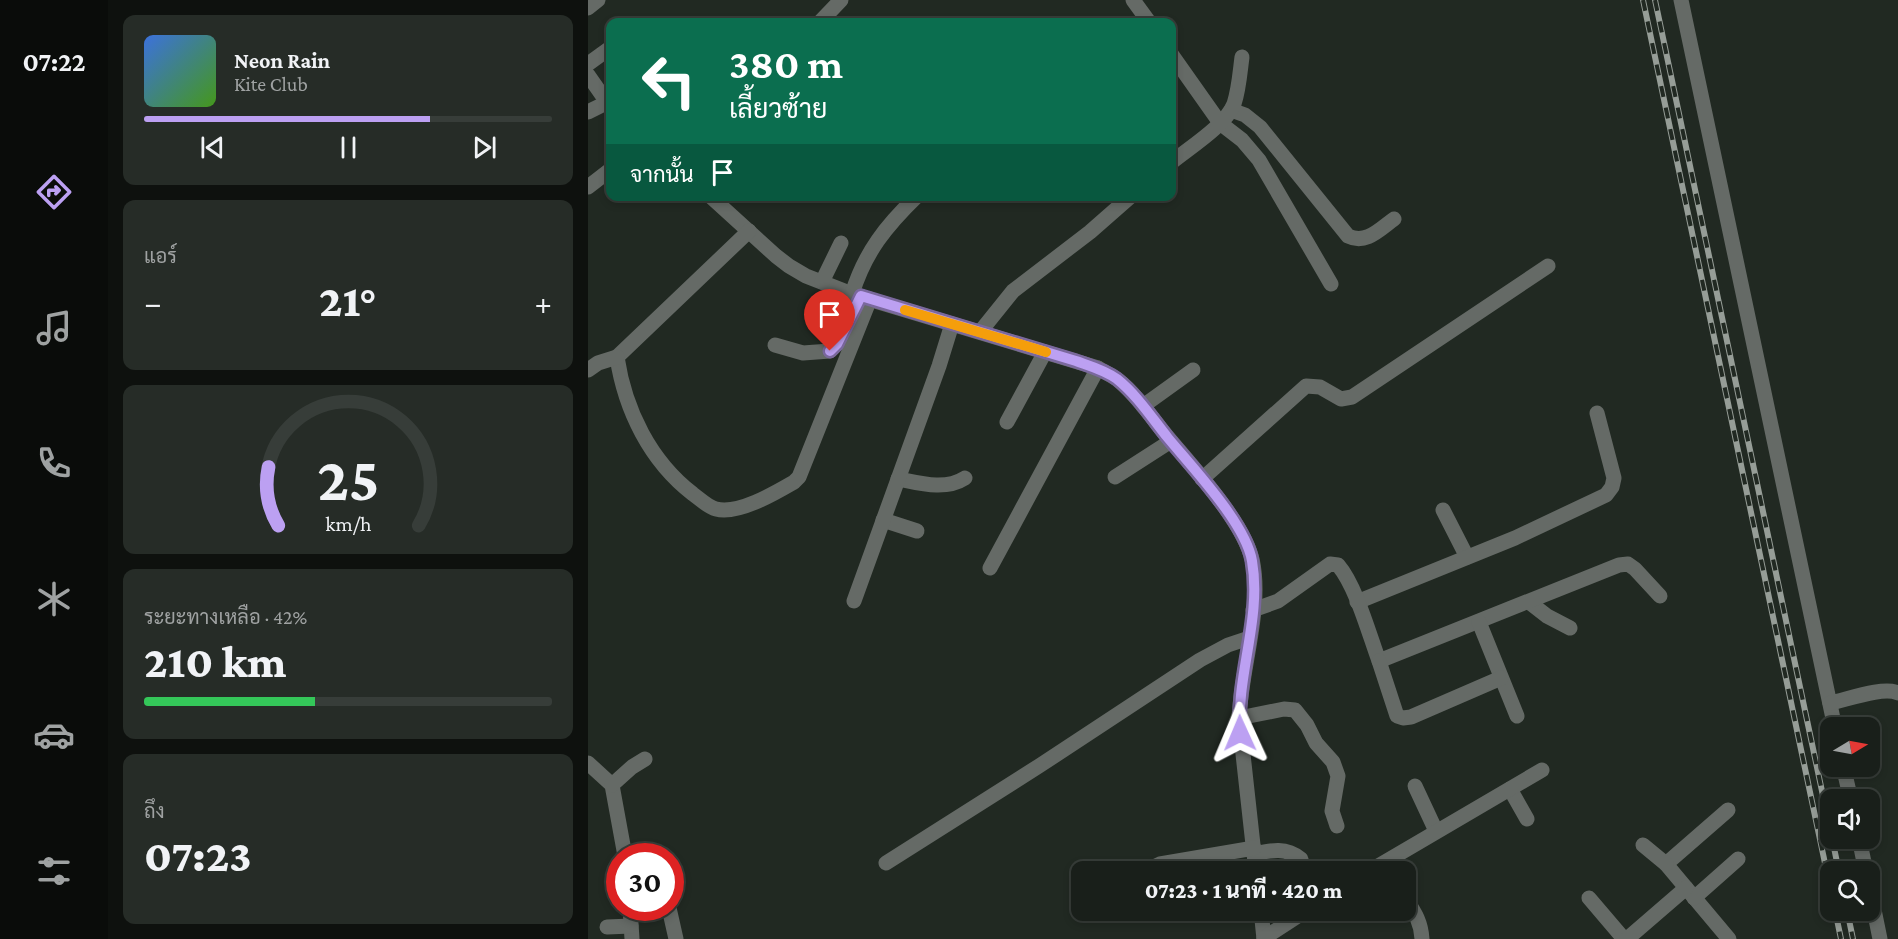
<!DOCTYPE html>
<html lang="th">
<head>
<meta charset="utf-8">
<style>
  :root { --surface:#191f1a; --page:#262c27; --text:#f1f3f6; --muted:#9fa2a2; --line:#373d39; --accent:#bca0f2 }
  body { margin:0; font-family:"Crimson Pro",Sarabun,serif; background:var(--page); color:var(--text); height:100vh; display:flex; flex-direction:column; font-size:22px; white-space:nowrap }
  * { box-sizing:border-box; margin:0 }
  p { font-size:20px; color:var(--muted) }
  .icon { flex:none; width:33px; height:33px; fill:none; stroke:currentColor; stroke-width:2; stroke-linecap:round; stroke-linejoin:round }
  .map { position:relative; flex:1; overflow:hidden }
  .side { display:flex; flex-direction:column; gap:15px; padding:15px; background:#0e110e; width:480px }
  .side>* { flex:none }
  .hud { position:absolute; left:18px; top:18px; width:570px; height:183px; border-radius:12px; box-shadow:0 3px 9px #0003,0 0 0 2px var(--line); background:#0b6e4f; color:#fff; overflow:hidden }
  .needle { width:39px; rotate:80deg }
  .fabs { position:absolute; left:1232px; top:717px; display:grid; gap:12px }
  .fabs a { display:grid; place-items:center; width:60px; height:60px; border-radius:12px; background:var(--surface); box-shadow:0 3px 9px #0003,0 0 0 2px var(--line); font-size:30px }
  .speed { position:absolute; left:18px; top:843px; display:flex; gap:12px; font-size:30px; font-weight:700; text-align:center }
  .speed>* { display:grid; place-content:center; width:78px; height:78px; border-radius:50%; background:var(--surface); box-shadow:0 3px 9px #0003,0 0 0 2px var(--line); line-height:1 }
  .speed .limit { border:9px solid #d22; background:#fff; color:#111 }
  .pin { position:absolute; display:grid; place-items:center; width:51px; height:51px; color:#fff; margin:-62px -26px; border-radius:50% 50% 50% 0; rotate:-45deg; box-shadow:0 0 6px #0007 }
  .pin .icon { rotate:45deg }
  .me { position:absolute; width:66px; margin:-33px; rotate:359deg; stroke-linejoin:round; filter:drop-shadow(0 0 4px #0008) }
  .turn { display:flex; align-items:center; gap:21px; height:126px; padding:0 24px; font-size:27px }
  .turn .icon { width:78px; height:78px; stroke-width:2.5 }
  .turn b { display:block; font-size:42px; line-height:51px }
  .then { display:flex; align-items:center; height:57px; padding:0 24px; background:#0003; gap:12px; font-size:22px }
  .big { font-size:45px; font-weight:800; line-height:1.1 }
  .side .card { flex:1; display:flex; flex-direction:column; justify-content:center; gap:9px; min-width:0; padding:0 21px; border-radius:12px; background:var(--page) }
  .side .dial { align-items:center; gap:0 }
  .dial svg { height:156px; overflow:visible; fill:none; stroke:var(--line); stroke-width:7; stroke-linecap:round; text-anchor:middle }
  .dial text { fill:var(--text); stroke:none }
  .song { display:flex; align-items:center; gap:18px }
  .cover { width:72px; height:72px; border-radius:9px; background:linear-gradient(135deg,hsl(220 70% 55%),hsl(100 70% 35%)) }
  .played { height:6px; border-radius:3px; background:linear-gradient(90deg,var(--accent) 70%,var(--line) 70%) }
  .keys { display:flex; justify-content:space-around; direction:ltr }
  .heat { display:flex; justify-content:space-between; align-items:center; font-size:33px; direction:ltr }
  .charge { height:9px; border-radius:4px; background:linear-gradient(90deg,#34c759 42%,var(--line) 0) }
  .trip { position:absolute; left:483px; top:861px; width:345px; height:60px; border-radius:12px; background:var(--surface); box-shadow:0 3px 9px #0003,0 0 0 2px var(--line); font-weight:800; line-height:60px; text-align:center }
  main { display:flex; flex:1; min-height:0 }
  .dock { display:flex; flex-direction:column; width:108px; justify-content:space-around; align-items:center; background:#0a0c0a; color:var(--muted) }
  .dock .icon { width:42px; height:42px }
  .dock .selected { color:var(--accent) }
  .dock b { font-size:27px; color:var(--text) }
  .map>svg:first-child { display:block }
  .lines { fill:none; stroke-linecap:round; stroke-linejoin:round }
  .minor { stroke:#656a66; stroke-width:15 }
  .rail-casing { stroke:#969d97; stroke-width:6 }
  .rail { stroke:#212922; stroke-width:4; stroke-dasharray:11; stroke-linecap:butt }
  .route-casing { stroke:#7a689d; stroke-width:15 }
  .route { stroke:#bca0f2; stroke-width:10 }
  .slow { stroke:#f59e0b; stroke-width:10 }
</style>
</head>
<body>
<main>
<nav class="dock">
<b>07:22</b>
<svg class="icon selected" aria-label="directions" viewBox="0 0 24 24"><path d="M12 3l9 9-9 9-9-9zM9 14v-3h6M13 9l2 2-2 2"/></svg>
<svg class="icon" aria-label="music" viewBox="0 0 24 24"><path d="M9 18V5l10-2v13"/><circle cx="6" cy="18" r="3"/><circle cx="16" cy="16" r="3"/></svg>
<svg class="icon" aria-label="phone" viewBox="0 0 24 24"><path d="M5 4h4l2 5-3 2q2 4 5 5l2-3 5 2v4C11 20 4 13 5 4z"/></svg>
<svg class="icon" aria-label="climate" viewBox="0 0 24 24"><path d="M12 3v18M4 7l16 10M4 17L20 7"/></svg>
<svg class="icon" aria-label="car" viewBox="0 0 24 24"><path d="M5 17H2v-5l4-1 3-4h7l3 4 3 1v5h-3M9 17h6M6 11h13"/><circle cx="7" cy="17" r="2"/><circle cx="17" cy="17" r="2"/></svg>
<svg class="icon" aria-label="filters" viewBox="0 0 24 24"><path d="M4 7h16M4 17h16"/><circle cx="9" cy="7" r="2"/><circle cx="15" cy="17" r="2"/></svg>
</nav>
<section class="side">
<div class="card">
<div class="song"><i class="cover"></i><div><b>Neon Rain</b><p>Kite Club</p></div></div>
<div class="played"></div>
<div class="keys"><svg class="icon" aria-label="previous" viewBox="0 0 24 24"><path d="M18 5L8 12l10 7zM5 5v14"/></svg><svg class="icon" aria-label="pause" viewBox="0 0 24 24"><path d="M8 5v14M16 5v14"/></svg><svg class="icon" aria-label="next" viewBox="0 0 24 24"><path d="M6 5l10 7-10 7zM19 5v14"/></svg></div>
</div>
<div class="card"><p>แอร์</p>
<div class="heat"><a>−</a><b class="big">21°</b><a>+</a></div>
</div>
<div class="card dial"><svg viewBox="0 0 100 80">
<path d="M14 69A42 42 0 1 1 86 69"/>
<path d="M14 69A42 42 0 0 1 9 39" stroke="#bca0f2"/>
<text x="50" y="56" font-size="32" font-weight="700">25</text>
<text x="50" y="72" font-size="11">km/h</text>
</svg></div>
<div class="card"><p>ระยะทางเหลือ · 42%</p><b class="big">210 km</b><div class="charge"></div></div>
<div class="card"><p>ถึง</p><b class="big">07:23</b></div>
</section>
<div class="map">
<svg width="1310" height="939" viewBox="0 0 1310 939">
  <rect width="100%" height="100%" fill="#212922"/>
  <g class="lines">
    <g class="minor">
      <path d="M545,0L561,22"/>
      <path d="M1093,0L1247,728"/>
      <path d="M0,8L10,0"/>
      <path d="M232,22L253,0"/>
      <path d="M584,55L632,123L654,140L671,160L743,284"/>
      <path d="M0,64L22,48"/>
      <path d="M0,75L14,95L22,104"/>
      <path d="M643,110L657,115L672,127L760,236C778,245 792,229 806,219"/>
      <path d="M0,112L20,102"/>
      <path d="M584,162C601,148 638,125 646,104C651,89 652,72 654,57"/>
      <path d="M0,187L22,170"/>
      <path d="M122,196L188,256L201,266L218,276L264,294L510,368C516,372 524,375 530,380C549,395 563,417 578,435C604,466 654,520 664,559C675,608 653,668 651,718L668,872"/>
      <path d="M161,231L29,357C37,410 62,461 105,494C112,499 120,507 128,509C150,515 187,493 206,482L211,477L282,299"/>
      <path d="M234,282L253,243"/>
      <path d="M264,294C277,252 298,226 329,196"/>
      <path d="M392,332L425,291L502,232L543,196"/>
      <path d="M187,345L215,353L242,351L249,344L273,296"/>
      <path d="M0,370L10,363L29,357"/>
      <path d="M555,406L605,370"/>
      <path d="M419,422L457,352"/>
      <path d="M527,477L583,441"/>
      <path d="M310,479C331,483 357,491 377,478"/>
      <path d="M614,479L718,386L732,387L753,399L764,397L960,266"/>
      <path d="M855,510L879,557"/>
      <path d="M295,520L329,531"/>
      <path d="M402,568L510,368"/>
      <path d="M266,601L351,366L364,324"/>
      <path d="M769,602L927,538L1018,495L1024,487L1026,478L1009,413"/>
      <path d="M941,602L959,616L982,628"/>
      <path d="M665,610L690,601L742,564L750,565C768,586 781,634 791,661L1031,565L1040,564L1047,569L1072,596"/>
      <path d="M891,622L929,716"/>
      <path d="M791,661L809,716L815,718L823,717L913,678"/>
      <path d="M1242,703C1258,700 1295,686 1310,693"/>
      <path d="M651,718L696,709L707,710L719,725L728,743L745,762L750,776L744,811L749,826"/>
      <path d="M0,763L24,785L37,856"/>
      <path d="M1255,766L1263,800"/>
      <path d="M24,785L44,767L57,759"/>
      <path d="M827,786L848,831"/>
      <path d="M922,789L939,819"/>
      <path d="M1140,810L1078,864L1141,939"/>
      <path d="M1271,838L1278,872"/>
      <path d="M1055,845L1078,864"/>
      <path d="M666,854C684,850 698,847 713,859"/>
      <path d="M298,863L451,766L612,660L640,645L661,638"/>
      <path d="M555,872L572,864L666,848"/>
      <path d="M780,872L954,770"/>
      <path d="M1281,885L1292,939"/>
      <path d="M1001,898L1036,939"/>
      <path d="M1106,898L1150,859"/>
      <path d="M818,899C827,913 833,922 834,939"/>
      <path d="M42,908L44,939"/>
      <path d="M81,908L88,939"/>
      <path d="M673,910L676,939"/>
      <path d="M19,927L43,926"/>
      <path d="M676,938L719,910"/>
      <path d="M1039,939L1098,888"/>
    </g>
    <defs>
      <g id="rail">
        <path d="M1055,0L1242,887"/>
        <path d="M1067,0L1242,829"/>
        <path d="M1244,838L1251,872"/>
        <path d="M1247,910L1253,939"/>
        <path d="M1259,910L1265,939"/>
      </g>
    </defs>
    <use href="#rail" class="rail-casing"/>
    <use href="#rail" class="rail"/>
  </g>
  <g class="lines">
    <defs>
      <path id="route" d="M242,351L249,344L273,296L488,361C502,366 517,370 529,379C549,395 564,418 580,438C604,467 658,524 664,561C674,618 648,675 652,733"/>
    </defs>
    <use href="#route" class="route-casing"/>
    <use href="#route" class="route"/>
    <path class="slow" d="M317,310L458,352"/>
  </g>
</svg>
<div class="fabs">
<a><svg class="needle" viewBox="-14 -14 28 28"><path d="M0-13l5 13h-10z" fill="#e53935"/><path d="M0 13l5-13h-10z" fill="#9fa2a2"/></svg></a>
<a><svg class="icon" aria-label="sound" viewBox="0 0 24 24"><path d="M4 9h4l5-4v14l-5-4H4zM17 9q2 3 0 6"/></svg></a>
<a><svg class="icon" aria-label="search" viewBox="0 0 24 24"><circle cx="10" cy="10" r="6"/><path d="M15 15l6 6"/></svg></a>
</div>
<div class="speed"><div class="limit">30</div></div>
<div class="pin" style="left:242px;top:351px;background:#d93025"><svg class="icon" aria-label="arrive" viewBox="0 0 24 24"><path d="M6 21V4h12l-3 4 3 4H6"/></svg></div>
<svg class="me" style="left:652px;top:733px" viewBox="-20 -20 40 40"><path d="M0-17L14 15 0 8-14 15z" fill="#bca0f2" stroke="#fff" stroke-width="4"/></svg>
<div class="trip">07:23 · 1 นาที · 420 m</div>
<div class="hud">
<div class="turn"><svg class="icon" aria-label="left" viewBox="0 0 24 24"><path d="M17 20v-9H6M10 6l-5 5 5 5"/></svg><div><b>380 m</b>เลี้ยวซ้าย</div></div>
<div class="then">จากนั้น<svg class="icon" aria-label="arrive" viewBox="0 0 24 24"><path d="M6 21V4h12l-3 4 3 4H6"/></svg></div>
</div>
</div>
</main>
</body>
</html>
